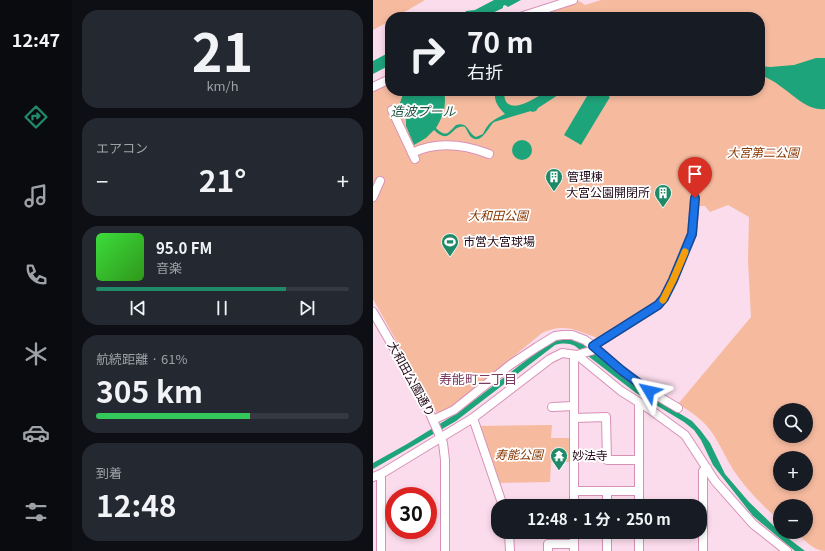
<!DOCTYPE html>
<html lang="ja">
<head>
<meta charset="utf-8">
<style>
  :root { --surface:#171b24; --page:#242831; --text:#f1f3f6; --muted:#9ea1a6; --line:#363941; --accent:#208a68 }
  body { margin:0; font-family:Georgia,"Noto Sans JP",serif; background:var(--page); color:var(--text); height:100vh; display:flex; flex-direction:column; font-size:15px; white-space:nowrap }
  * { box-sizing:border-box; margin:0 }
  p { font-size:13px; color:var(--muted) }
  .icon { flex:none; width:22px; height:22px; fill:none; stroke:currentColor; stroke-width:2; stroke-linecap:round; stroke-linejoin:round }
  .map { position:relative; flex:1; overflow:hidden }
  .drawer { display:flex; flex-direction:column; gap:10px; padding:10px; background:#0d0f14; width:301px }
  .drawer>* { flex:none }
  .top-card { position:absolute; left:12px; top:12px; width:380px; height:84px; border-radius:16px; box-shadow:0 2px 6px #0003; background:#171b24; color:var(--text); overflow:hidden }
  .tools { position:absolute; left:400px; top:403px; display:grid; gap:8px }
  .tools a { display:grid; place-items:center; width:40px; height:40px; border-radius:50%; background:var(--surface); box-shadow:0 2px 6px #0003; font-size:20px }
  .speed { position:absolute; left:12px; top:487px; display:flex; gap:8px; font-size:20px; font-weight:700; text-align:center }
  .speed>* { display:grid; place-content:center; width:52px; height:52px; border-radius:50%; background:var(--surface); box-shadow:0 2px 6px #0003; line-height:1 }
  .speed .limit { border:6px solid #d22; background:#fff; color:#111 }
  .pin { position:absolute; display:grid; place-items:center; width:34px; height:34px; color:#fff; margin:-41px -17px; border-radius:50% 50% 50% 0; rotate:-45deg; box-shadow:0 0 4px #0007 }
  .pin .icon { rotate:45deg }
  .me { position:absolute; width:44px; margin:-22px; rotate:306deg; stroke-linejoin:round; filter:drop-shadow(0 0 3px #0008) }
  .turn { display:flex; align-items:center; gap:14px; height:84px; padding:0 16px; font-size:18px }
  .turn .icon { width:52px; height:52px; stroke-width:2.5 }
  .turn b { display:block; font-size:28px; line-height:34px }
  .big { font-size:30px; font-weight:700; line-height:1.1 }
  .drawer .card { flex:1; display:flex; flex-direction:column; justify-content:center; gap:6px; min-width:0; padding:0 14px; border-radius:16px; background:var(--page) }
  .drawer .dial { align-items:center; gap:0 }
  .dial b { font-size:52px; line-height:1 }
  .song { display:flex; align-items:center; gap:12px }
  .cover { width:48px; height:48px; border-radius:6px; background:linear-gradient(135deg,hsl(120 70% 55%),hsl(110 70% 35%)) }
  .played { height:4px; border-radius:2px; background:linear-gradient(90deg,var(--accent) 75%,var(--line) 75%) }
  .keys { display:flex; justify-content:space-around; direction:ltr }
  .heat { display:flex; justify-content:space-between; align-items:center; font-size:22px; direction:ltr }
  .charge { height:6px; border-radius:3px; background:linear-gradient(90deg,#34c759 61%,var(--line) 0) }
  .trip { position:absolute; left:118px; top:499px; width:216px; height:40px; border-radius:16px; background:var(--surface); box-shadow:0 2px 6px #0003; font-weight:700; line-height:40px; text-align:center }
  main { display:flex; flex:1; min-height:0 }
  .tabs { display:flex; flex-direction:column; width:72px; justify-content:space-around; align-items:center; background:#090b0e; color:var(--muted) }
  .tabs .icon { width:28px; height:28px }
  .tabs .active { color:var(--accent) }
  .tabs b { font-size:18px; color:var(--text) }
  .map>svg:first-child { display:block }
  .green { fill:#f6bb9f; fill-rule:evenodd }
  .water { fill:#1ea47a }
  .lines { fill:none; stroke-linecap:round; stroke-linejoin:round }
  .minor-casing { stroke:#d891b7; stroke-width:10 }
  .minor { stroke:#fff; stroke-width:8 }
  .route-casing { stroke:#114b97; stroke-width:10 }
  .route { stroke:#1a73e8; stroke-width:7 }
  .slow { stroke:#f59e0b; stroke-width:7 }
  .labels { text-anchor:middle; stroke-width:3.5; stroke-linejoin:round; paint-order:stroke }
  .park-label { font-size:12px; font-style:italic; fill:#873600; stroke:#fff }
  .poi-label { font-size:12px; fill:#230a19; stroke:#fff; text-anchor:start }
  .street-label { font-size:12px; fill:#230a19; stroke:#fff }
  .water-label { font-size:13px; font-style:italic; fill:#1e503d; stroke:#fff }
  .neighbourhood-label { font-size:13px; fill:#7b3c61; stroke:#fff }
</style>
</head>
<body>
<main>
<nav class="tabs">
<b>12:47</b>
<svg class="icon active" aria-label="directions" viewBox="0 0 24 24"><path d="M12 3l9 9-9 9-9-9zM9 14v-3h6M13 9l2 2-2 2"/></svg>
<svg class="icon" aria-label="music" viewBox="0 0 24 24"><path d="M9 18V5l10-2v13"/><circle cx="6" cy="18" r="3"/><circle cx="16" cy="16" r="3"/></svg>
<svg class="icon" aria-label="phone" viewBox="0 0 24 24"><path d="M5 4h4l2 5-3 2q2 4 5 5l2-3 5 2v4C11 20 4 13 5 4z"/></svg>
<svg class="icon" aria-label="climate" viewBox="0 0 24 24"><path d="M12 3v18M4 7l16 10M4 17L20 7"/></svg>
<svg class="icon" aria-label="car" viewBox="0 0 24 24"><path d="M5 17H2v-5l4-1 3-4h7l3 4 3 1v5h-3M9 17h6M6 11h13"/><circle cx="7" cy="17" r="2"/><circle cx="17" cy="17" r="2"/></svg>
<svg class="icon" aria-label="filters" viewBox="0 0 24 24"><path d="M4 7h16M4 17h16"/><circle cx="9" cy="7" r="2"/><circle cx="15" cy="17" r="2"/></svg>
</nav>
<section class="drawer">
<div class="card dial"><b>21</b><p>km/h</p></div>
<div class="card"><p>エアコン</p>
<div class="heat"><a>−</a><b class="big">21°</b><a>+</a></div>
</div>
<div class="card">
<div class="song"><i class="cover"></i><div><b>95.0 FM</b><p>音楽</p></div></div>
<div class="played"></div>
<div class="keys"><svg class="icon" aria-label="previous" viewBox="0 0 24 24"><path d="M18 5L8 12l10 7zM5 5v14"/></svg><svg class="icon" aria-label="pause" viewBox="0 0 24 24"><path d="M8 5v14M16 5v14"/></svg><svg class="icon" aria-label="next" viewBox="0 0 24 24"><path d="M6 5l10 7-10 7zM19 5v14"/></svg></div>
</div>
<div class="card"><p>航続距離 · 61%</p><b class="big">305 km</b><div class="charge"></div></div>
<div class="card"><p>到着</p><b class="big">12:48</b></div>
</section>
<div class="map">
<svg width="452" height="551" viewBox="0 0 452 551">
  <rect width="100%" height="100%" fill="#fbdcec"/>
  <g class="green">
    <path d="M0,0H52L23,17H17V21L0,30Z"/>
    <path d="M228,0H452V551C440,551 431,539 422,532H433V506H407V521C390,506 374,490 361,471C353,459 348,446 340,434C331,420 318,412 305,404L378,317L375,260L376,217L355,205L337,212L332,206H325L311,251L284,302L224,338C203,330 190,323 169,333L79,407L68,413L63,412L0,299V91L17,82V91H387V17H155L206,1L212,5ZM407,410H433V436H407ZM407,458H433V484H407Z"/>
    <path d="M179,425L178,438H197V462H178L177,482L126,483L106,426Z"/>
  </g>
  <g class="water">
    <path d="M121,0H148L135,7L132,5L130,6V8L111,17H85L89,12L92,14L93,11L102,10Z"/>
    <path d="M17,52V65L0,74V61Z"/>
    <path d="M443,58H452V109C434,111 421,95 407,86C401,81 394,78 387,75V66L397,67L421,65Z"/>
    <path d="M41,91H71C74,105 70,117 63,128C73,138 75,133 83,125C96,121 94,133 103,137L110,134C116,121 121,120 132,114C125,107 121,102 122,91H132C131,95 131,99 134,103C144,112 164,96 173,92C177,90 184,91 189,91L182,97L165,108L163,111L159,112L158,111L121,122C115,127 108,147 97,136C95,133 94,130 92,127C78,123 79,147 61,130L53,138L41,145L33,126V119L25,109L30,94L33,95Z"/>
    <path d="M217,91H227L237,97L208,145L191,135Z"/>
    <circle cx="149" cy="150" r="10"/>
    <path d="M191,337L203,339L283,399L319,421L328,431L337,443L352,474L376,502L407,532L432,551H422L380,516L347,474L340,465L328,440L321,430L311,422L263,393L202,346C195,343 190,343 182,345L83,421L0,469V463L34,444L86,412L178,341Z"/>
  </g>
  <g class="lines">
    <defs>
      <g id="minor">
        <path d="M147,17L200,0"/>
        <path d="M0,87L17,79"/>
        <path d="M19,110L42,159"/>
        <path d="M39,153C64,141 90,144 116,154"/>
        <path d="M0,197L7,181"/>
        <path d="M0,312L51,400L70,443L72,460V551"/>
        <path d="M220,346L285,305L291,298L300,280L319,234L322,198"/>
        <path d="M204,355L224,349"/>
        <path d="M266,403V506"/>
        <path d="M179,407L201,406"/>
        <path d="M100,418L130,506"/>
        <path d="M201,418L233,417L234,460H266"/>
        <path d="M60,420L81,410L137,365L164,347L182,336L190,335H199L212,340L224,349L248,370L276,391L305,408"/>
        <path d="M8,474V551"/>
        <path d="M0,477L8,474L100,418L177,359L189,353L204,355L248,391L275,408L312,435L342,481L380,524L414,551"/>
        <path d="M201,491H266"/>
        <path d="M201,506V355"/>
        <path d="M234,506V491"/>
        <path d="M136,532L137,551"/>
        <path d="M201,532V551"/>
        <path d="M175,551V544H201"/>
        <path d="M234,551V532"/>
        <path d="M266,551V532"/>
        <path d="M330,551V471L334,468"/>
      </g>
    </defs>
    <use href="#minor" class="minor-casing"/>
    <use href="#minor" class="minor"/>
  </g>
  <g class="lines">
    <defs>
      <path id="route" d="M276,391L248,370L220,346L285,305L291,298L300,280L319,234L322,198"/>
    </defs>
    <use href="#route" class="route-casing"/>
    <use href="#route" class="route"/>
    <path class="slow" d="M290,300L300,280L312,252"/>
  </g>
  <defs>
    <symbol id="building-pin" viewBox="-11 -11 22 30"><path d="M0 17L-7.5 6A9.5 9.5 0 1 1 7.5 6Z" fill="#208a68" stroke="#fff"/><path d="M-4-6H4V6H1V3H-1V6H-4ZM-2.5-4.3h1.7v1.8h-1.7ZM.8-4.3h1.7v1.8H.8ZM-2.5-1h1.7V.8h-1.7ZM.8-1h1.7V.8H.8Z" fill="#fff"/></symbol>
    <symbol id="stadium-pin" viewBox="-11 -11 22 30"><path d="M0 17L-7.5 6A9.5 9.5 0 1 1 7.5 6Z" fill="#208a68" stroke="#fff"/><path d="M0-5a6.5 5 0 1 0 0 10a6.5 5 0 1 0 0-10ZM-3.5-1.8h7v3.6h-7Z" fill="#fff"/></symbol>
    <symbol id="temple-pin" viewBox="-11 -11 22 30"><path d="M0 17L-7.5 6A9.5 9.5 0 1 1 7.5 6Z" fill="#208a68" stroke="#fff"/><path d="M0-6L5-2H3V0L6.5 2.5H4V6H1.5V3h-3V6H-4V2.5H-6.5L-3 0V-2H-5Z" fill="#fff"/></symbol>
  </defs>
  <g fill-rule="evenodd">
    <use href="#building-pin" x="171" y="167" width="20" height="27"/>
    <use href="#building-pin" x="280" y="183" width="20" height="27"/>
    <use href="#stadium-pin" x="67" y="232" width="20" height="27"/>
    <use href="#temple-pin" x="176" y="446" width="20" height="27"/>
  </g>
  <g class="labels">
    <g class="park-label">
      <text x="390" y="157">大宮第二公園</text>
      <text x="125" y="220">大和田公園</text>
      <text x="146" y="459">寿能公園</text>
    </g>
    <g class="poi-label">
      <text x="194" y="181">管理棟</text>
      <text x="277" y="197" text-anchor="end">大宮公園開閉所</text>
      <text x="90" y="246">市営大宮球場</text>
      <text x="199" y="460">妙法寺</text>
    </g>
    <g class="street-label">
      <text transform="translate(38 379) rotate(61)" y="4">大和田公園通り</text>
    </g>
    <g class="water-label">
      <text x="50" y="116">造波プール</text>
    </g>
    <g class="neighbourhood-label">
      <text x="105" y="384">寿能町二丁目</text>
    </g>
  </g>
</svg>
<div class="tools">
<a><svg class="icon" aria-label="search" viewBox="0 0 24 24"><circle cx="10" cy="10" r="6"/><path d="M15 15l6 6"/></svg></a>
<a>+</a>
<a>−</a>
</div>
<div class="speed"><div class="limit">30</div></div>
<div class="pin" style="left:322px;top:198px;background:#d93025"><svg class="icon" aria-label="arrive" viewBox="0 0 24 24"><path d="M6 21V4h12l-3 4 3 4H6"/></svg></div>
<svg class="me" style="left:276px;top:391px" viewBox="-20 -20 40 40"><path d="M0-17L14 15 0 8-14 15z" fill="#1a73e8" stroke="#fff" stroke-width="4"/></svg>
<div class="trip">12:48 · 1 分 · 250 m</div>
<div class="top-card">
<div class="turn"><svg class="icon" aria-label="right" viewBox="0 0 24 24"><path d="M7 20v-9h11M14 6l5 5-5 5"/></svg><div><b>70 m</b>右折</div></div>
</div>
</div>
</main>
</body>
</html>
